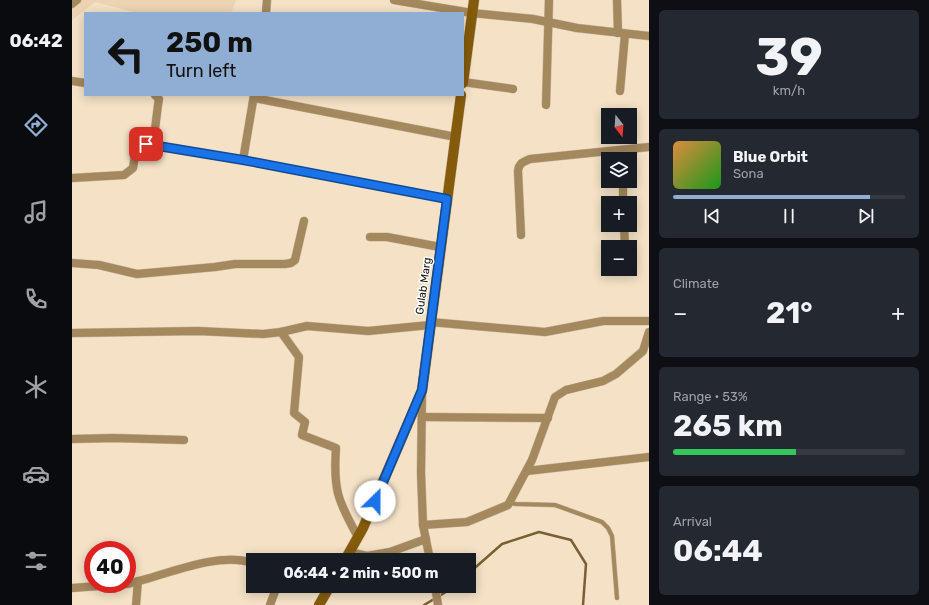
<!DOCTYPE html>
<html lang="en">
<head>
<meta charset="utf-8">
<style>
  :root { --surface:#171b24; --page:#242831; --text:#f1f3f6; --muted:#9ea1a6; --line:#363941; --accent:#90aed4 }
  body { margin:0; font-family:Rubik,sans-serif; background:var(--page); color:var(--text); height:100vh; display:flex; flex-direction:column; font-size:15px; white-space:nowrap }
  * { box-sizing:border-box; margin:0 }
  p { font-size:13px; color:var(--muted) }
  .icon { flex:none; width:22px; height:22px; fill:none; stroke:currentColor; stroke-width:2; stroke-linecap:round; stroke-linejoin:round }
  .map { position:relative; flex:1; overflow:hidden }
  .side { display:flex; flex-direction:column; gap:10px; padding:10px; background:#0d0f14; width:280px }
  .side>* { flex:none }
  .guide { position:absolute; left:12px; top:12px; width:380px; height:84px; border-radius:0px; box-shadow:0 2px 10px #0003; background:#90aed4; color:#111; overflow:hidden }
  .needle { width:26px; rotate:163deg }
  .controls { position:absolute; left:529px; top:108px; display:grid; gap:8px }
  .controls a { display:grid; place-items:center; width:36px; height:36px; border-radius:0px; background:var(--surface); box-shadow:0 2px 10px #0003; font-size:20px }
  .speed { position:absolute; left:12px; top:541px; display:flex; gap:8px; font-size:20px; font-weight:700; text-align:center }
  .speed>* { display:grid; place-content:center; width:52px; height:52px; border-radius:50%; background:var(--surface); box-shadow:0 2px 10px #0003; line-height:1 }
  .speed .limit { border:6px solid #d22; background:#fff; color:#111 }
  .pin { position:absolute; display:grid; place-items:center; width:34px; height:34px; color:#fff; margin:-17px; border-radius:8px; box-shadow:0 2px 6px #0006 }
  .me { position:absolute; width:44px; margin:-22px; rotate:23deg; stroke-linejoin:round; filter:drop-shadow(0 0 3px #0008) }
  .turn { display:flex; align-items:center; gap:14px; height:84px; padding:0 16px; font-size:18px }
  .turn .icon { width:52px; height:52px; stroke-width:2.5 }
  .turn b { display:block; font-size:28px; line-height:34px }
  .big { font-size:30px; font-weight:700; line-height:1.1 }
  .side .card { flex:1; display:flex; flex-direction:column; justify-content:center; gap:6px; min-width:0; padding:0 14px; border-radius:6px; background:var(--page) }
  .side .dial { align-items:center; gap:0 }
  .dial b { font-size:52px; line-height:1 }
  .song { display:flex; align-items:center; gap:12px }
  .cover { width:48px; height:48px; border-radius:6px; background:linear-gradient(135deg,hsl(30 70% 55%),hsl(120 70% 35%)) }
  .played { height:4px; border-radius:2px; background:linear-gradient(90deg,var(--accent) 85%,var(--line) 85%) }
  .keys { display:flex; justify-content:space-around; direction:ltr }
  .heat { display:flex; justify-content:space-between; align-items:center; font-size:22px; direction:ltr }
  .charge { height:6px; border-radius:3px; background:linear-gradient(90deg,#34c759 53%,var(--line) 0) }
  .trip { position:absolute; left:174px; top:553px; width:230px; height:40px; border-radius:0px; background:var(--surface); box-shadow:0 2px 10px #0003; font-weight:700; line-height:40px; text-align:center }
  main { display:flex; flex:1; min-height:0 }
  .menu { display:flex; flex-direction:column; width:72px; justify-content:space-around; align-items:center; background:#090b0e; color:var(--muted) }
  .menu .icon { width:28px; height:28px }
  .menu .current { color:var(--accent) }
  .menu b { font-size:18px; color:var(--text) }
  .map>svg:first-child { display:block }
  .built { fill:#ecd4b3 }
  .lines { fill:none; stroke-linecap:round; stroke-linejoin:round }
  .stream { stroke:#7b5f33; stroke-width:2.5 }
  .lane-casing { stroke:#ccbca4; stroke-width:5 }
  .street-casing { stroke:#ccbca4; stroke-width:9 }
  .secondary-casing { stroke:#ccbca4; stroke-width:11 }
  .lane { stroke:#a4885e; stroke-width:4 }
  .street { stroke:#a4885e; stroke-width:8 }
  .secondary { stroke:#845b0b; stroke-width:10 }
  .route-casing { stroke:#114b97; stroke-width:10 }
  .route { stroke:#1a73e8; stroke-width:7 }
  .labels { text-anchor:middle; stroke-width:3; stroke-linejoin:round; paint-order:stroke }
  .street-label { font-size:11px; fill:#181208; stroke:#fff }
</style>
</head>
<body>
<main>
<nav class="menu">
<b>06:42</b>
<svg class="icon current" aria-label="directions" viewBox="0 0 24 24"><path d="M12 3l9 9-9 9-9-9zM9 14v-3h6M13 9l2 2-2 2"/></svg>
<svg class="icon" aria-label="music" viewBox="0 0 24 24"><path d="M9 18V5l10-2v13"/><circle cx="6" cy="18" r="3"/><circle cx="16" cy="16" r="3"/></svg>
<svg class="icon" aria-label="phone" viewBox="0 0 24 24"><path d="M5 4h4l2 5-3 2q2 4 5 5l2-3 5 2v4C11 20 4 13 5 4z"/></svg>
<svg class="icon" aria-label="climate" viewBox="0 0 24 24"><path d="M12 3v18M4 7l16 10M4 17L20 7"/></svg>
<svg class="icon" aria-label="car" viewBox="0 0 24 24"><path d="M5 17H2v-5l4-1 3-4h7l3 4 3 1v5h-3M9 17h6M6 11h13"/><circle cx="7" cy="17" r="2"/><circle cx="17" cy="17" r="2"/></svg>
<svg class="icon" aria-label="filters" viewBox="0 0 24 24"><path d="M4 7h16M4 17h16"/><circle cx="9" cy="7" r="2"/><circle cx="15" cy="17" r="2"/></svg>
</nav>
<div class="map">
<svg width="577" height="605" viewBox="0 0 577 605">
  <rect width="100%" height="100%" fill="#f4e1c6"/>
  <path class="built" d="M0,0H164L159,13H65L23,2L0,20Z"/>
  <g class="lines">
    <g class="stream">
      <path d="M397,573L430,544L467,532L499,540L514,564L511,605"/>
      <path d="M352,605L384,586"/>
    </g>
    <defs>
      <path id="lane" d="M438,503L444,504L483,505L530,522L536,528L540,536L545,598"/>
      <g id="street">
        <path d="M322,0L400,13L461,19L505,28L577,36"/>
        <path d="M545,0L546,33"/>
        <path d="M0,4L5,0"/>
        <path d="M194,13L195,0"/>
        <path d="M0,81L13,83"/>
        <path d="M391,82L441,89"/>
        <path d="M548,91L553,34"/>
        <path d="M182,98L384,137"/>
        <path d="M474,105L477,0"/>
        <path d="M81,145L86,105L87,99L83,95"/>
        <path d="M550,150V159"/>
        <path d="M171,160L182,95"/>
        <path d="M0,178L52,175L61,168C63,157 62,148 74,144L171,160L375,199"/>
        <path d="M551,181V203"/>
        <path d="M552,225L553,247"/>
        <path d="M449,235L446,171C447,163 451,162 458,159L577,147"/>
        <path d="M298,237H315L368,247"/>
        <path d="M0,263L27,265L65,274L143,267L163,264H213L219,263L223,260L232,221"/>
        <path d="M358,322L473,332L531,321H577"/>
        <path d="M209,332L227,357L222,413L233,422L230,435L264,448C261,490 266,501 286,537"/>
        <path d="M0,333L126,331L191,334L209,332L235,326L296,331L358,325"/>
        <path d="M350,393L349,473L351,525L358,560"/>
        <path d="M350,417L476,418"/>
        <path d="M0,439L42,438L112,440"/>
        <path d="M455,471L577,457"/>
        <path d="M351,525L395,522L436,505L460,460L483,397L494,390L531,381L544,374L571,351L577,332"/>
        <path d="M277,552L295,556L318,552L354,539"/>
        <path d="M55,584C93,576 143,551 181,563"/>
        <path d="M281,586H300"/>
        <path d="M363,586L366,605"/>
        <path d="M0,588L54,584"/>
        <path d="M64,605L66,581"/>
        <path d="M198,605L205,586"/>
      </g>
      <g id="secondary">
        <path d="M391,83L402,0"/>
        <path d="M273,560L291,528L350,391L389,95"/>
        <path d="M247,605L258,586"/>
      </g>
    </defs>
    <use href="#lane" class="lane-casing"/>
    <use href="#street" class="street-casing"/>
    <use href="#secondary" class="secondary-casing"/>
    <use href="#lane" class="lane"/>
    <use href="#street" class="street"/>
    <use href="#secondary" class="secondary"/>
  </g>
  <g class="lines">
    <defs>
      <path id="route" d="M74,144L171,160L375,199L350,390L303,501"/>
    </defs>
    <use href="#route" class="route-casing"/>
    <use href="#route" class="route"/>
  </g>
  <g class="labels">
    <g class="street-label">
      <text transform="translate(351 286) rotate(-82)" y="4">Gulab Marg</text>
    </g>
  </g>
</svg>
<div class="controls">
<a><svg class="needle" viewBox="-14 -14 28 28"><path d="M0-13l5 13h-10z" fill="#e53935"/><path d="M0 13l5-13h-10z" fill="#9ea1a6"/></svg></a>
<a><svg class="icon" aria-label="layers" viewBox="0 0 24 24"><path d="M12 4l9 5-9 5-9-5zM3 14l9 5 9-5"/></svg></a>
<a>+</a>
<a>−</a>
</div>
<div class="speed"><div class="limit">40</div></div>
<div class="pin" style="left:74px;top:144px;background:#d93025"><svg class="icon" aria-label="arrive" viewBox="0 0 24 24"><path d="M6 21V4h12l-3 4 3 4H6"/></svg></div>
<svg class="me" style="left:303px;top:501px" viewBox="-20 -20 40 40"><circle r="19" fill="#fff"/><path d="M0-13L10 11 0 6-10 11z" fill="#1a73e8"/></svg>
<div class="trip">06:44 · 2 min · 500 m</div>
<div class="guide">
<div class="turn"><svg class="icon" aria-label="left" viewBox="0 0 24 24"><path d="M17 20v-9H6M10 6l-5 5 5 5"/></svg><div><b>250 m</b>Turn left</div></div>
</div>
</div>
<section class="side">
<div class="card dial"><b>39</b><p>km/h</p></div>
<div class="card">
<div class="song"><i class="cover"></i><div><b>Blue Orbit</b><p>Sona</p></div></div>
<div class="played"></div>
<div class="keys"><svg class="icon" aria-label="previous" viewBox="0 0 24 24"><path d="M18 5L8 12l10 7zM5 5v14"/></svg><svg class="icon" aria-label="pause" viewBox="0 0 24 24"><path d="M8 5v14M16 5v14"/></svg><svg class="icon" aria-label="next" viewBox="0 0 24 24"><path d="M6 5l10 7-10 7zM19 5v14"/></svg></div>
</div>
<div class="card"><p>Climate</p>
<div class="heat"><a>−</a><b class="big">21°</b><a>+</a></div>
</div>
<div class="card"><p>Range · 53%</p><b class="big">265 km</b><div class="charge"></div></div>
<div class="card"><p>Arrival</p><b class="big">06:44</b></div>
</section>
</main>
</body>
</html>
